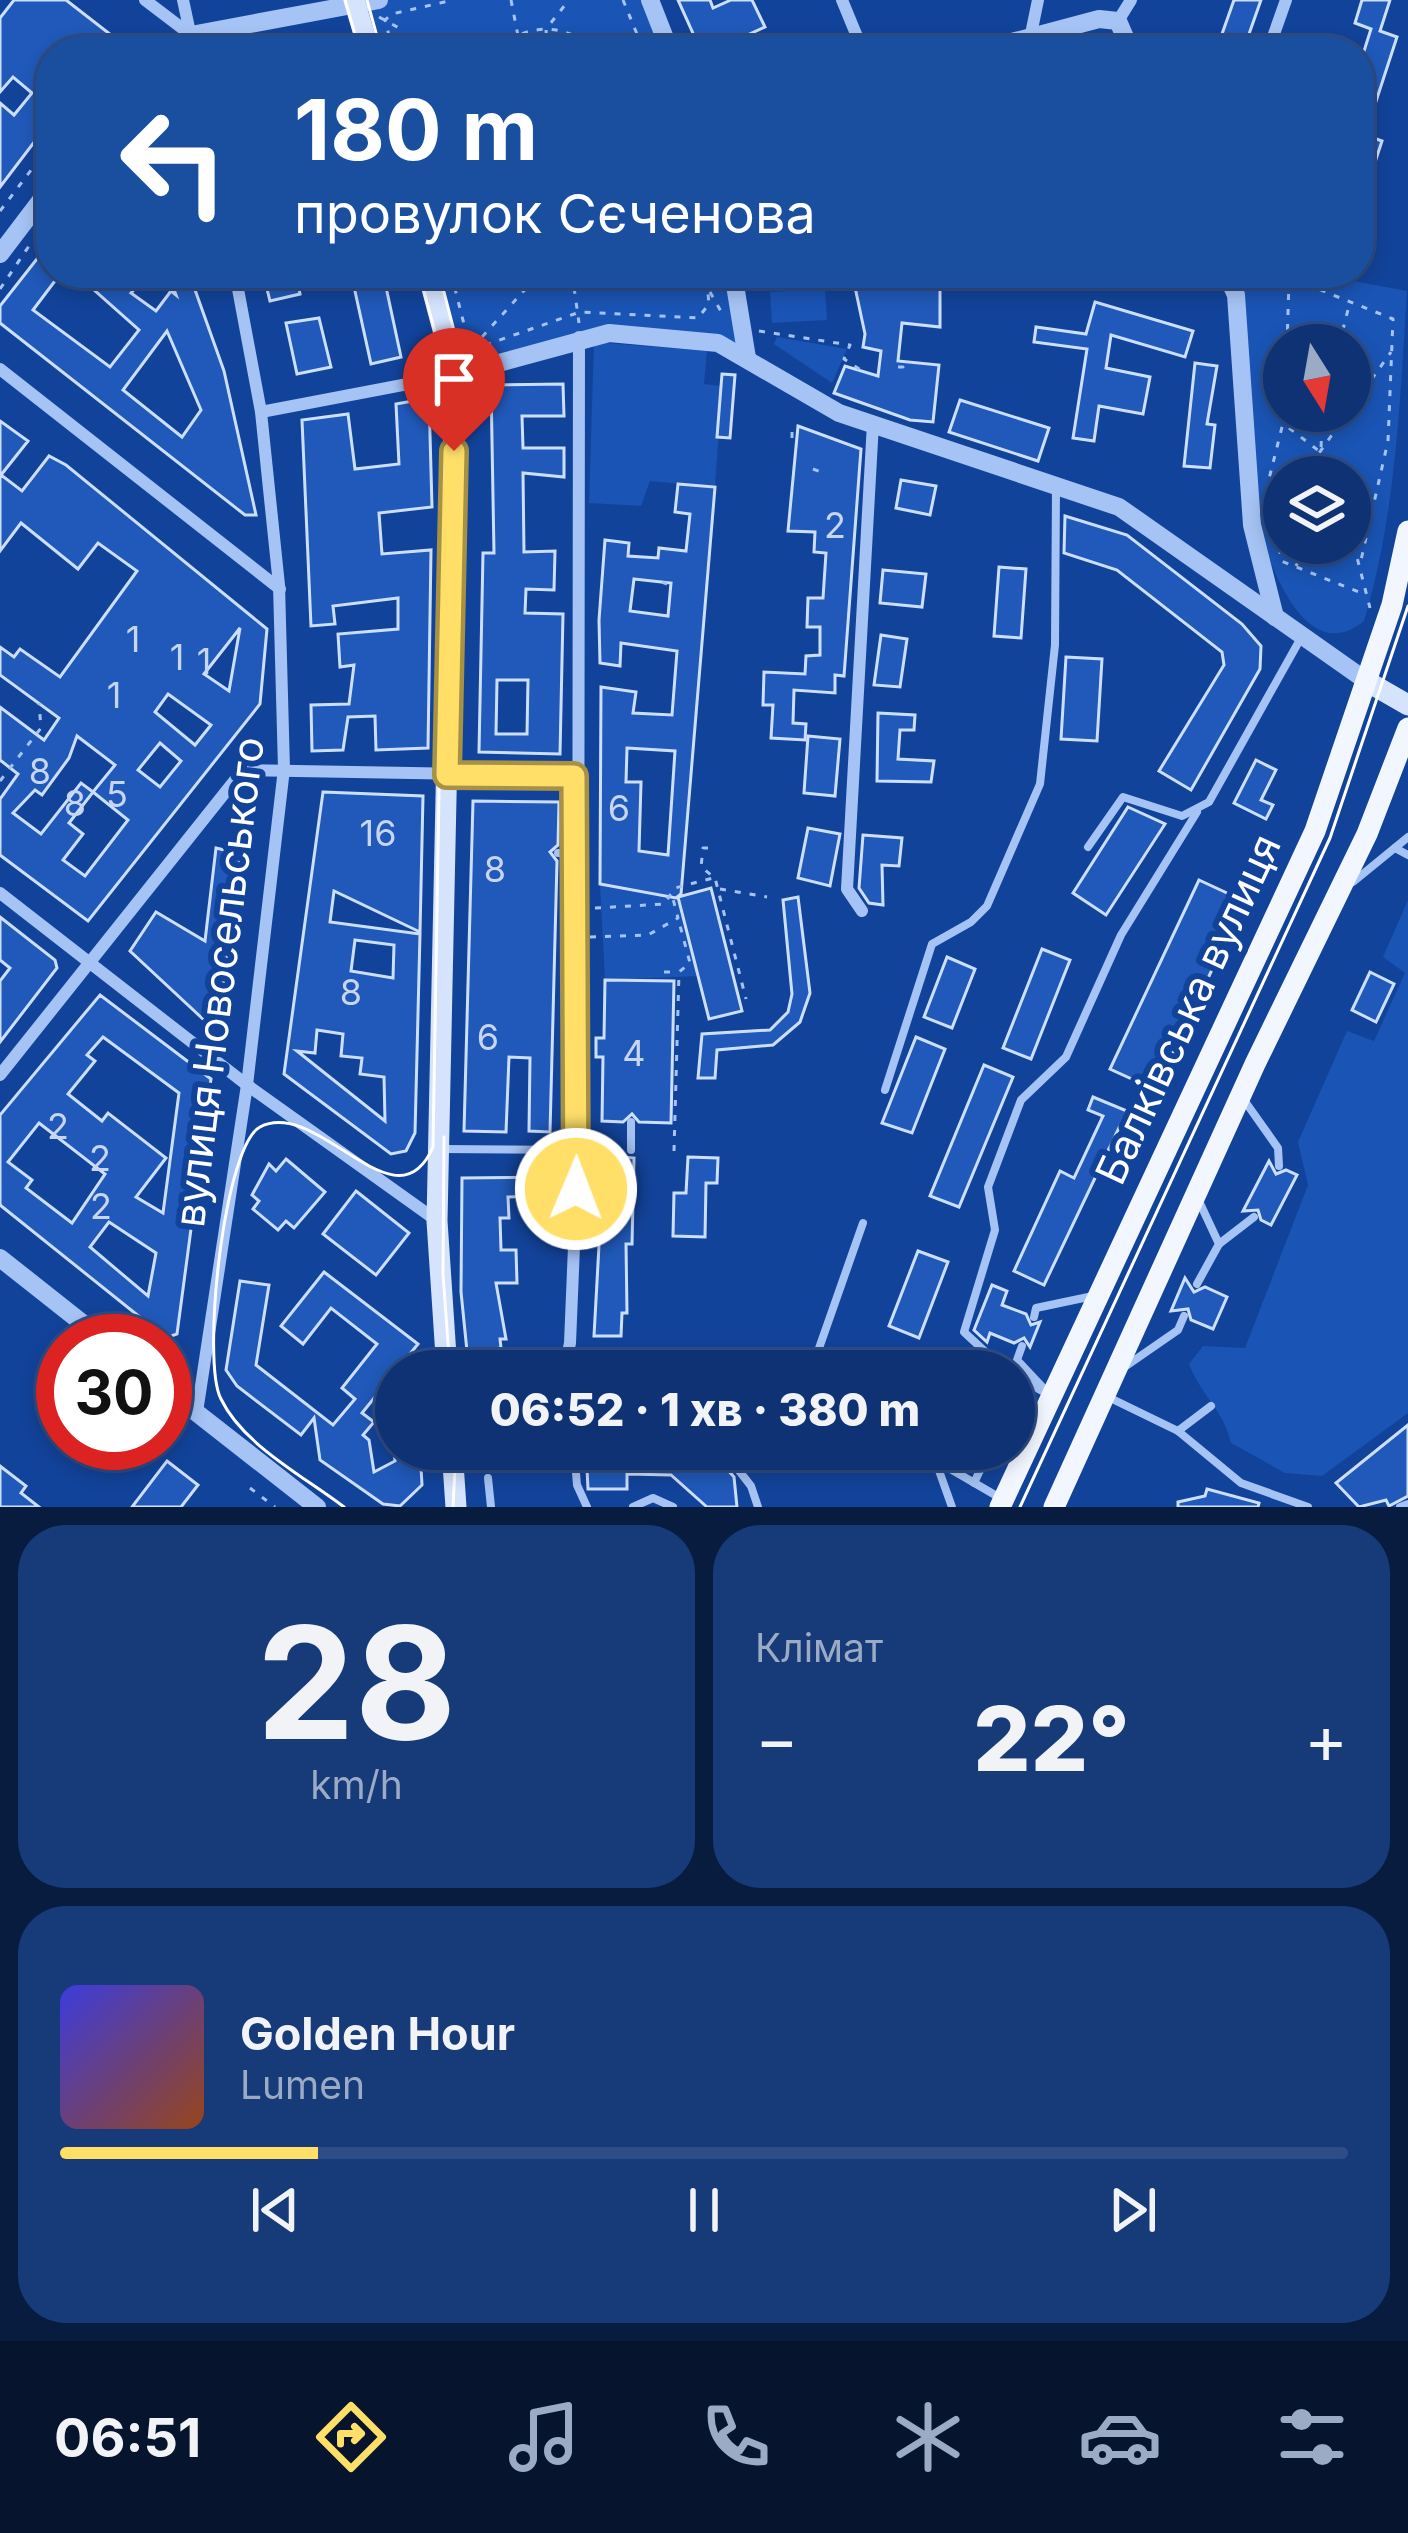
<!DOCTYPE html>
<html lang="uk">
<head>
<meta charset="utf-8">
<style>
  :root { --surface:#0e3274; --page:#173a79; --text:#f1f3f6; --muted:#9baac5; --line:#2e4d86; --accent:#ffdf68 }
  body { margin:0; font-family:Inter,sans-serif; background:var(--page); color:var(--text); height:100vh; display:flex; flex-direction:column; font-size:45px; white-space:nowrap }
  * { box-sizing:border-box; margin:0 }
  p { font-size:39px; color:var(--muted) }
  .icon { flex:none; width:66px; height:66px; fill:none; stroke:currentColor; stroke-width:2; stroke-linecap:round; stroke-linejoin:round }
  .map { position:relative; height:1507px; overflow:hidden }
  .details { display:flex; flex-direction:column; gap:18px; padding:18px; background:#081c40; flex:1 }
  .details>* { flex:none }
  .banner { position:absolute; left:36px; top:36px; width:1338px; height:252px; border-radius:48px; box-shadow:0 6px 18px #0003,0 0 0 3px var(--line); background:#1a4fa0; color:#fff; overflow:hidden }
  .needle { width:78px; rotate:169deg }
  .controls { position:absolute; left:1263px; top:324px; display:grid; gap:24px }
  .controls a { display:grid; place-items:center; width:108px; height:108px; border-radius:50%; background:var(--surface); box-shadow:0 6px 18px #0003,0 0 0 3px var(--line); font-size:60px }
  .speed { position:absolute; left:36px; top:1314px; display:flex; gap:24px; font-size:60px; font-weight:700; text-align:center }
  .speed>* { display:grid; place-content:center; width:156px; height:156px; border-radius:50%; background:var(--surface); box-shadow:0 6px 18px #0003,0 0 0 3px var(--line); line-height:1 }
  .speed .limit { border:18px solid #d22; background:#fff; color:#111 }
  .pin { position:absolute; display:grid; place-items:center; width:102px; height:102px; color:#fff; margin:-123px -51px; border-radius:50% 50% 50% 0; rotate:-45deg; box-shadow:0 0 12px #0007 }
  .pin .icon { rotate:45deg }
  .me { position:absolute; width:132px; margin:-66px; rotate:1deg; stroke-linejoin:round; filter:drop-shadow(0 0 9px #0008) }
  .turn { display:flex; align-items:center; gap:42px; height:252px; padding:0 60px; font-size:54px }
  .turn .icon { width:156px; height:156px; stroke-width:2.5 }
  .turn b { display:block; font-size:84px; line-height:102px }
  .big { font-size:90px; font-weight:800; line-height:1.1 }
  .details .card { flex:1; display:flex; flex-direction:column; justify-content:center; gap:18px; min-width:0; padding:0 42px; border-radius:48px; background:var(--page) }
  .details .dial { align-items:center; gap:0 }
  .dial b { font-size:156px; line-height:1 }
  .song { display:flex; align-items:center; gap:36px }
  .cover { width:144px; height:144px; border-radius:18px; background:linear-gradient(135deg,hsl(240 70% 55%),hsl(20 70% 35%)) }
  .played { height:12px; border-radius:6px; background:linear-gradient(90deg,var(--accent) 20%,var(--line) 20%) }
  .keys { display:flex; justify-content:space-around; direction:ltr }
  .heat { display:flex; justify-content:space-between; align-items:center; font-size:66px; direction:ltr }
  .details .tiles { flex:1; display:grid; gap:18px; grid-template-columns:1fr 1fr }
  .card:last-child { grid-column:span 2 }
  .trip { position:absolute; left:375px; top:1350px; width:660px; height:120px; border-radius:60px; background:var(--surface); box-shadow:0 6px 18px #0003,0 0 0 3px var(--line); font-weight:800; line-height:120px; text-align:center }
  .menu { display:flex; height:192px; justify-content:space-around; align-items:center; background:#06142e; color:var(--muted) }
  .menu .icon { width:84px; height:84px }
  .menu .active { color:var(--accent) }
  .menu b { font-size:54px; color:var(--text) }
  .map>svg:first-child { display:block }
  .green { fill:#1a54b4; fill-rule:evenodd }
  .building { fill:#2059b9; stroke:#cddffe; stroke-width:3; fill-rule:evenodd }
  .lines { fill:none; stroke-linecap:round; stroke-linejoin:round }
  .path { stroke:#a5c3f4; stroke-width:3; stroke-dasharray:6 9; stroke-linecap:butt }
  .service { stroke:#a5c3f4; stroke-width:8 }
  .minor { stroke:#a5c3f4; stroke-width:12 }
  .tertiary { stroke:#a5c3f4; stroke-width:18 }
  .secondary { stroke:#d5e3fd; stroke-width:21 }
  .primary { stroke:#f2f6ff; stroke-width:21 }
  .tram { stroke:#fff; stroke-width:3 }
  .route-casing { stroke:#a69144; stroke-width:30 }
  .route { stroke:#ffdf68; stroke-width:21 }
  .labels { text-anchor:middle; stroke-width:12; stroke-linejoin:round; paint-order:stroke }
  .number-label { font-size:36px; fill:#c7d6ee }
  .street-label { font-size:42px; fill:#fff; stroke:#12439a }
</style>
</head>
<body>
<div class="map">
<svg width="1408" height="1507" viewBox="0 0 1408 1507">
  <rect width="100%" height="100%" fill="#12439a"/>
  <g class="green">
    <path d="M379,0H650L670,51H369L357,5Z"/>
    <path d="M428,273H733L747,358L728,347L609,333L465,373Z"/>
    <path d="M1239,273H1310L1407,291C1400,401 1396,515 1364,621C1306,669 1269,564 1258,524ZM1284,345H1350V411H1284ZM1284,477H1350V543H1284Z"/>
    <path d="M825,289L827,320L772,323L770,292Z"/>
    <path d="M777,337L847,349L832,383L774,344Z"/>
    <path d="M594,342L707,351L704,384L722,386L715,487L650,481L641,506L589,503Z"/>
    <path d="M600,884L678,897L698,976L605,980Z"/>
    <path d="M1408,900V1413L1322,1476L1285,1473L1231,1443C1224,1411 1201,1395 1189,1364L1203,1346L1245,1348L1308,1185L1298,1142L1347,1031L1374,1041L1405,973L1383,957Z"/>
  </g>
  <g class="building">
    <path d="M14,0H66L115,38L105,51H51V120L0,187V103L14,115L32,93L13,77L0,92V18Z"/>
    <path d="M678,0H710L713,8L731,0H752L765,27L726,45L729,51H701Z"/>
    <path d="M1234,0H1261L1243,51H1216Z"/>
    <path d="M1362,0H1390L1380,31L1397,37L1365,135L1382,141L1361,205L1359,67L1371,29L1355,23Z"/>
    <path d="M51,241V273H61L33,310L110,367L139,330L75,273H149L131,293L156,311L171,291L176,295L168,273H189L224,371L256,515H245L0,323V306ZM167,331L201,410L182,437L123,390Z"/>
    <path d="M263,273H296L300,294L270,301Z"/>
    <path d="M351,273H383L401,357L371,364Z"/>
    <path d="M852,273H940V327L902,323L898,361L939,365L933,422L910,420L834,393L845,366L878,376L881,351L863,347L865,334Z"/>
    <path d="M1095,302L1193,331L1185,357L1111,335L1106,368L1150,377L1143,414L1099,406L1094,441L1073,438L1087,349L1034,342L1036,327L1086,334Z"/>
    <path d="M319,318L331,367L297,374L286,323Z"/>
    <path d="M1195,363L1217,366L1207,424L1215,425L1210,468L1184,466Z"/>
    <path d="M722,374L735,375L730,438L717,437Z"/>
    <path d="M563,384L564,416H522L523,448H564V477L523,473L524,552L555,551L554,590L526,589L525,613L563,614L560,754L479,752L483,553H494L491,385ZM497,680H528L527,734H496Z"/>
    <path d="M429,398L432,507L379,513L382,554L431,550L428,748L376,750L375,716L348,717L343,750L312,751L311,705L349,704L354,665L340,667L338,634L398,629V598L333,606L335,624L311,626L302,420L348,414L355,469L399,464L396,404Z"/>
    <path d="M960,400L1049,428L1038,461L949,432Z"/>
    <path d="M0,421L28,441L1,475L22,491L49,456L66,465L267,629L260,704L88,921L0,855V799L18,774L0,760V707L44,740L59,718L0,675V647L14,657L20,649L60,677L137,571L98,543L78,569L21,523L0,551ZM240,628L229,691L204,674ZM168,694L211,725L195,745L155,712ZM77,736L115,765L93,792L81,783L41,834L13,813L35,790L42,795L69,758ZM160,743L181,761L160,787L138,770ZM93,792L128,820L85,876L63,860L83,834L69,823Z"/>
    <path d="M798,426L861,449L844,676L835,675V693L794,690L793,723L806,724L805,740L771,738L773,705H763L764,672L805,674L806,656L820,655V627H807L808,598H823L826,553L814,552L815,532L788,531Z"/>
    <path d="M901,480L936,486L930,515L896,508Z"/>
    <path d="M678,484L715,487L681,894L676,898L600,884L601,687L636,692L633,713L672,715L677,651L621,643L620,666L600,663L599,620L605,540L629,543L628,556L658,558L659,548L686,551L690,514L675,512ZM634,579L671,583L668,616L630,611ZM627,748L675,751L668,855L639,851L641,782H626Z"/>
    <path d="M1065,516L1127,535L1242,624L1261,646L1260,669L1191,790L1159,771L1224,665L1222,652L1117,570L1064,553Z"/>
    <path d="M999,567L1026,569L1021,638L994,636Z"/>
    <path d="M883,570L926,574L922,607L880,603Z"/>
    <path d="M881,635L907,639L900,687L874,685Z"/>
    <path d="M1066,657L1102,659L1097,741L1061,739Z"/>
    <path d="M878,713L915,715L914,730H900L898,759L934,761L931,782L877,781Z"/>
    <path d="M808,736L840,739L835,796L804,793Z"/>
    <path d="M1256,760L1276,770L1261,800L1273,805L1266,819L1234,803Z"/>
    <path d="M323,792L423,796L420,932L334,891L330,922L420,934L415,1133L406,1151L391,1154L284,1074ZM355,940L394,945L393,978L351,971ZM317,1030L343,1034L341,1056L362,1058L360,1074L384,1077L385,1121L297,1051L315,1053Z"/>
    <path d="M473,801L559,802L558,845L550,852L557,861L550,1132L529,1131L530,1058L509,1057L506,1132L464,1131Z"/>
    <path d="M1128,807L1165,824L1106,915L1073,893Z"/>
    <path d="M808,828L840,834L830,886L798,878Z"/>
    <path d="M863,835L902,838L899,866L882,865L883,905L869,903L859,888Z"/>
    <path d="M216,848L241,854L220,1011L203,1019L130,951L156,912L205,941Z"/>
    <path d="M1199,880L1244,901L1156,1090L1110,1069Z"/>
    <path d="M711,888L742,1011L709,1019L678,897Z"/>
    <path d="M798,897L810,993L800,1022L773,1045L717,1050L715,1078H698L702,1034L770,1030L788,1012L792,994L783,900Z"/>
    <path d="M0,917L55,960L57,968L0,1042V981L10,968L0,960Z"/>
    <path d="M1042,949L1070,960L1031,1059L1003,1048Z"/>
    <path d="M947,957L975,969L952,1028L924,1017Z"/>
    <path d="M1370,972L1394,984L1376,1022L1352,1010Z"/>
    <path d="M605,980L674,981L671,1123L639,1122L632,1114L623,1122L602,1121L603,1057H596V1038H604Z"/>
    <path d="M100,995L211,1079L177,1334L166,1338L0,1205V1115ZM103,1037L179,1093L163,1213L136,1197L166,1158L108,1113L102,1121L68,1094L95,1061L87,1055ZM39,1123L105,1174L72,1223L26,1188L32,1180L8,1162ZM109,1222L156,1253L148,1296L90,1247Z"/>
    <path d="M916,1037L945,1049L912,1133L882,1123Z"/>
    <path d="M984,1065L1013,1077L959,1207L930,1196Z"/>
    <path d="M1093,1097L1127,1111L1044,1285L1014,1271L1060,1171L1074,1178L1103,1116L1088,1110Z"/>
    <path d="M604,1155L634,1158L632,1244H626L627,1313H622L621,1336H594Z"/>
    <path d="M688,1157L718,1158L717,1183H706L705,1237L673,1236L674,1193H686Z"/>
    <path d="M286,1159L325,1192L294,1228L286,1221L278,1230L253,1209L259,1201L252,1195L269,1164L276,1171Z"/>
    <path d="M1269,1161L1276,1174L1286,1170L1297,1175L1271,1225L1261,1220L1258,1210L1243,1211Z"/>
    <path d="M550,1177L549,1231H537L538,1196L508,1197L509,1218H500L501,1250H516L517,1283H496L506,1339H500L501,1348L485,1350L487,1371H469L461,1292L462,1178Z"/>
    <path d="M356,1191L409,1233L376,1275L323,1234Z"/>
    <path d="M918,1251L948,1262L919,1338L889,1326Z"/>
    <path d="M324,1272L418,1344L362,1413L374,1422L363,1435L369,1440L374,1472L395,1461L394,1449H420L422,1485L400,1506L383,1504L320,1460L314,1418L301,1435L237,1386L226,1370L240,1281L269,1285L256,1365L333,1425L355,1399L342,1388L377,1344L331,1308L303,1344L281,1326Z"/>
    <path d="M1185,1278L1194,1292L1205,1287L1227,1297L1213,1329L1191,1320L1188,1309L1171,1311Z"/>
    <path d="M992,1285L1007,1291L1002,1305L1026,1314L1031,1325L1040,1322L1030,1347L1024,1338L1014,1343L990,1333L987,1342L974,1330Z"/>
    <path d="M1408,1425V1496L1389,1506L1386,1500L1359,1507L1336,1483Z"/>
    <path d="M586,1449H709L734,1477L737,1507H707L671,1475L627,1474V1489H588Z"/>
    <path d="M167,1461L198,1485L181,1507H132Z"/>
    <path d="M0,1466L26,1486L21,1493L39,1507H0Z"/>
    <path d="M1207,1489L1259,1503L1258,1507H1178V1502L1205,1496Z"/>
  </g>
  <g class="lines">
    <g class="path">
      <path d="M511,0L521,51"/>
      <path d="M623,0L644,51"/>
      <path d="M379,17L399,28L414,51"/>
      <path d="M410,45L510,36"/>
      <path d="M428,45L443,51"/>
      <path d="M122,51L125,47"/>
      <path d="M393,51L385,20L392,14L453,0"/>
      <path d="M498,51C522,22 570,22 593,51"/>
      <path d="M547,51L546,29L569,0"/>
      <path d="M0,211L51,144"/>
      <path d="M451,273L470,348"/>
      <path d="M572,273L579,323"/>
      <path d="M699,273L705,283"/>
      <path d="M1278,273L1393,319L1388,441L1361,560"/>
      <path d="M0,289L29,246"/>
      <path d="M710,292L723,315"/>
      <path d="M759,331L850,345L844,359L862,371"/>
      <path d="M1287,345L1289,281"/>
      <path d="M1339,345L1350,302"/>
      <path d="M472,348L540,273"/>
      <path d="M471,350L580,312L698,318L709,304L706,273"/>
      <path d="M898,367H903L902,376"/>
      <path d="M1322,411L1321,452L1330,477"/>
      <path d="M1289,428L1319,451"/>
      <path d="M792,438V432L797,433"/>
      <path d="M813,469L821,472"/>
      <path d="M1302,477L1391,352"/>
      <path d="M1266,491L1286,411"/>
      <path d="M1350,511L1372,504"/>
      <path d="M1270,521L1284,502"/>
      <path d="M1350,530L1370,608"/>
      <path d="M1278,533L1281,561L1364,594"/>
      <path d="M1296,566L1307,543"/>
      <path d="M662,582L667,584"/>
      <path d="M0,781L41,728L39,703"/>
      <path d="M708,848H703L701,867L715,878L746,999"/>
      <path d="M720,889L767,897"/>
      <path d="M595,908L664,904L675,888L713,878"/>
      <path d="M590,937L648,935L678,918L672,895"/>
      <path d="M664,972H678"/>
      <path d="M674,1151L679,972L690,963L678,918"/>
      <path d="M250,1488L275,1507"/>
    </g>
    <g class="service">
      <path d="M1088,847L1123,797L1182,816L1209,802L1302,636"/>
      <path d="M1395,848L1408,855"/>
      <path d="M558,853H576"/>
      <path d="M1353,882L1408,837"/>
      <path d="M885,1090L932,944L971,922L987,906L1040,784L1055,645L1056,487"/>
      <path d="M1244,1100L1278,1148L1279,1166"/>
      <path d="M441,1149L578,1150"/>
      <path d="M631,1150V1122"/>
      <path d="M1219,1244L1254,1217"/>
      <path d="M1197,1284L1219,1244L1198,1199"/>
      <path d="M1034,1317L1036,1308L1093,1296"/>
      <path d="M1022,1346L1017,1360L1049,1394"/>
      <path d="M1126,1366L1178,1330L1184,1316"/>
      <path d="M811,1371L863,1223"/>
      <path d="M1006,1371L964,1332L995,1230L988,1187L1021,1100L1066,1057L1121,935L1197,812"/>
      <path d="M1014,1376L1044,1392"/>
      <path d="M1106,1396L1178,1431L1241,1483L1308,1507"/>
      <path d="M1014,1427L1032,1422"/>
      <path d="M1178,1431L1211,1406"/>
      <path d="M484,1449L486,1454"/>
      <path d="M574,1449L577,1485L587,1507"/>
      <path d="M722,1449L751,1486L758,1507"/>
      <path d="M916,1449L1002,1499"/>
      <path d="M937,1465L952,1507"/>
      <path d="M488,1478L491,1507"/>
      <path d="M974,1483L990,1449"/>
      <path d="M633,1507L653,1498L673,1507"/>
      <path d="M1400,1507L1408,1504"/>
    </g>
    <g class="minor">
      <path d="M145,0L191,35"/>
      <path d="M183,0L194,51"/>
      <path d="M842,0L863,51"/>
      <path d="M1118,21L1131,0"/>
      <path d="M1031,34L1038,0"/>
      <path d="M1268,51L1286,0"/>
      <path d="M0,369L280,589"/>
      <path d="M261,412L455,375"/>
      <path d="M0,893L247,1085L436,1220"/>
      <path d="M862,911L847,889L873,423"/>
      <path d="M0,1075L243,770L574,776"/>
      <path d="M564,1371L570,1343L578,1150L579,337"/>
      <path d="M197,1412L247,1085L284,769L279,585L261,412L235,273"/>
    </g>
    <g class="tertiary">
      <path d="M650,0L670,51"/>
      <path d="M169,51L191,35L379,0"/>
      <path d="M978,51L1099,19L1118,21L1131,51"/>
      <path d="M0,254L51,187"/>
      <path d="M733,273L747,358"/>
      <path d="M1226,273L1236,295L1252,525L1275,617"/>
      <path d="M455,375L609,333L718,343L839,413L1119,507L1368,682"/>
      <path d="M0,1258L105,1341"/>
      <path d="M165,1388L317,1507"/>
    </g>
    <g class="secondary">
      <path d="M354,0L369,51"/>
      <path d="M428,273L455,375L437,1221L447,1371"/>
      <path d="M1368,682L1408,705"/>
      <path d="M452,1449L456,1507"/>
    </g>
    <g class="primary">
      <path d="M1000,1507L1315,831L1392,605L1408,531"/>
      <path d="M1054,1507L1255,1064L1367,834L1408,728"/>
    </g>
    <g class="tram">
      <path d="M345,0L360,51"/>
      <path d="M367,0L381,51"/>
      <path d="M439,273L465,373L463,436"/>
      <path d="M444,1137L443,1274L450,1371"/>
      <path d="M344,1507C305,1477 243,1445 221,1399C201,1361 224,1146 260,1127C319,1097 396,1232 433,1147L446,373L419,273"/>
      <path d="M453,1507L456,1449"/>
      <path d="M1020,1507L1330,838L1408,606"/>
    </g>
  </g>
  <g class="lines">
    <defs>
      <path id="route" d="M454,451L447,775L574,776L576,1189"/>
    </defs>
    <use href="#route" class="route-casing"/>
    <use href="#route" class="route"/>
  </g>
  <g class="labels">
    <g class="number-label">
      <text x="835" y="538">2</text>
      <text x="133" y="652">1</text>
      <text x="177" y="670">1</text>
      <text x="204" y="674">1</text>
      <text x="114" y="708">1</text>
      <text x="40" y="784">8</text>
      <text x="117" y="807">5</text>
      <text x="75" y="816">8</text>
      <text x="619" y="821">6</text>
      <text x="378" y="846">16</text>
      <text x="495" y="882">8</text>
      <text x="351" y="1005">8</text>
      <text x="488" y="1050">6</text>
      <text x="634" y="1066">4</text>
      <text x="58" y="1139">2</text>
      <text x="100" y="1171">2</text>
      <text x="101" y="1219">2</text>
    </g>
    <g class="street-label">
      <text transform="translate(219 982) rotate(-83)" y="15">вулиця Новосельського</text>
      <text transform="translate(1188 1009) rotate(-65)" y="15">Балківська вулиця</text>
    </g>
  </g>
</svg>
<div class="controls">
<a><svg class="needle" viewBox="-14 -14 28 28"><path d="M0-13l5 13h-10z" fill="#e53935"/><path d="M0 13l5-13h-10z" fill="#9baac5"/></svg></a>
<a><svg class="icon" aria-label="layers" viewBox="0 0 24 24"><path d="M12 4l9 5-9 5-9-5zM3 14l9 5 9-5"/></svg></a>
</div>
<div class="speed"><div class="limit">30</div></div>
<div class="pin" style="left:454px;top:451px;background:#d93025"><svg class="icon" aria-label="arrive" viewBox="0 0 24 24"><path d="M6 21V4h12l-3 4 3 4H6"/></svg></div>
<svg class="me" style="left:576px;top:1189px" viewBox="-20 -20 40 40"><circle r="17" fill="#ffdf68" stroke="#fff" stroke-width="3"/><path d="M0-11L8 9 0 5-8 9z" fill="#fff"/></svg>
<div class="trip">06:52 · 1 хв · 380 m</div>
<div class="banner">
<div class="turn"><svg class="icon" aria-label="left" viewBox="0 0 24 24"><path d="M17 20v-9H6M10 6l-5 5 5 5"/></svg><div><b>180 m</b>провулок Сєченова</div></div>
</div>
</div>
<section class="details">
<div class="tiles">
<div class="card dial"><b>28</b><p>km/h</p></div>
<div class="card"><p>Клімат</p>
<div class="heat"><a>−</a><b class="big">22°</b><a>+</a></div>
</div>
<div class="card">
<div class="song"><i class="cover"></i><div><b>Golden Hour</b><p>Lumen</p></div></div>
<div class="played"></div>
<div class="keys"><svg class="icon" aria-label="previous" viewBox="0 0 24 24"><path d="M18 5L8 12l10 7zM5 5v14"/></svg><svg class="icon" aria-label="pause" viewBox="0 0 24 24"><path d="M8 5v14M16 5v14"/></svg><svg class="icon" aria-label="next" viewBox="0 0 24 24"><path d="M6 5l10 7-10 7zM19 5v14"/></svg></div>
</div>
</div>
</section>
<nav class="menu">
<b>06:51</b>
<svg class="icon active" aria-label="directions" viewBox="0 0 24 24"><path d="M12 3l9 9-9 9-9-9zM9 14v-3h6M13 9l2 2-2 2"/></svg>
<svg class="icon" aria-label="music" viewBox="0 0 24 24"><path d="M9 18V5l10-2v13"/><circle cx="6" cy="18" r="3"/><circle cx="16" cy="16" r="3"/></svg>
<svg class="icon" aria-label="phone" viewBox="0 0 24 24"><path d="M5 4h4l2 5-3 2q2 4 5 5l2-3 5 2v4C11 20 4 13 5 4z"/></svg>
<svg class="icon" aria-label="climate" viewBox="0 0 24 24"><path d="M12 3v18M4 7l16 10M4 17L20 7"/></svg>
<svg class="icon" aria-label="car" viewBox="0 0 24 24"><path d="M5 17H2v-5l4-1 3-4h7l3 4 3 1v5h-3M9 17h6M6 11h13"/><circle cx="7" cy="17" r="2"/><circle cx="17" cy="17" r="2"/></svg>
<svg class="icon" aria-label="filters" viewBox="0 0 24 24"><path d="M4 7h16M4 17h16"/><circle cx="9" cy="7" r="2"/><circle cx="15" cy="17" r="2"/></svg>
</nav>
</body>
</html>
